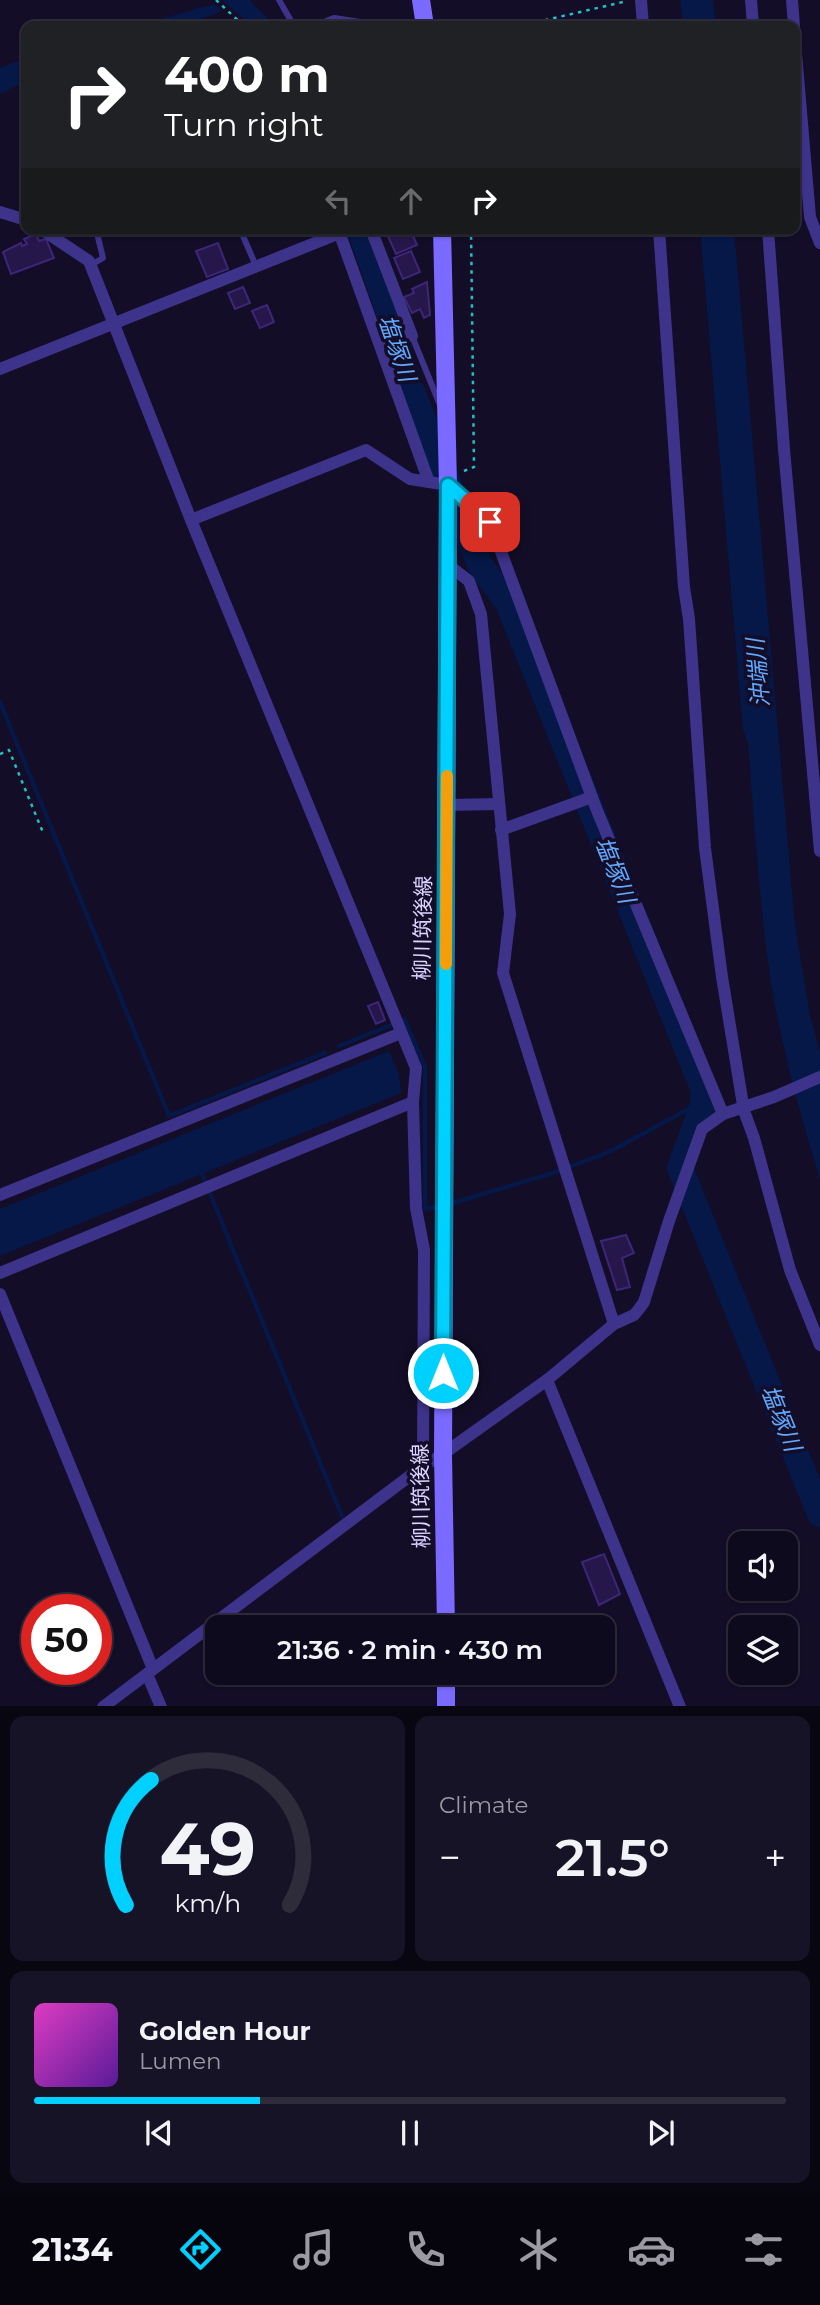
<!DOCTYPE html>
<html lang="en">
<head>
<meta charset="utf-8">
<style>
  :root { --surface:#0e0a1d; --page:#171326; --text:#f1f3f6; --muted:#9b9aa4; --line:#2e2b3b; --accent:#00d0fe }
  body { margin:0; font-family:Montserrat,"Noto Sans JP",sans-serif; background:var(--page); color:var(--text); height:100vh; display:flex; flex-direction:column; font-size:26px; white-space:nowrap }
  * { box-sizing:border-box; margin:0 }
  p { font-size:23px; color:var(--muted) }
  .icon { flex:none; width:38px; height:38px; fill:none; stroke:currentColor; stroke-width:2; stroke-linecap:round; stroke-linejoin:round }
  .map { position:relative; height:1706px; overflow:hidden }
  .side { display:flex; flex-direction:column; gap:10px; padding:10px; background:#080610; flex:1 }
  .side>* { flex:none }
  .banner { position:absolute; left:21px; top:21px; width:779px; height:214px; border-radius:14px; box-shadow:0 2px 5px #0004,0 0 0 2px var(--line); background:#202124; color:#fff; overflow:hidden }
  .controls { position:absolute; left:728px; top:1531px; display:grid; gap:14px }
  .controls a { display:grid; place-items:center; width:70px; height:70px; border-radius:14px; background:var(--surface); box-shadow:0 2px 5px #0004,0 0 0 2px var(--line); font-size:35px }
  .speed { position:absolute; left:21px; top:1594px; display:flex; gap:14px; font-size:35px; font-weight:700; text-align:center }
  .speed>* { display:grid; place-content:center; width:91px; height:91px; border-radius:50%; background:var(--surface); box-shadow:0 2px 5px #0004,0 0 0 2px var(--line); line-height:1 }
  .speed .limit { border:10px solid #d22; background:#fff; color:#111 }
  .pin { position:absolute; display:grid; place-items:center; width:60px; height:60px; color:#fff; margin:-30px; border-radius:14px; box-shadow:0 4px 10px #0006 }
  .me { position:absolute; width:77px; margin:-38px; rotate:0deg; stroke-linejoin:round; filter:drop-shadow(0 0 5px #0008) }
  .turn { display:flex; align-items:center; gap:24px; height:147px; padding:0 28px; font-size:32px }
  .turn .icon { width:91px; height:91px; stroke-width:2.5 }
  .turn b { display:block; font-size:49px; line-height:60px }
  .lanes { display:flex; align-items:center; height:66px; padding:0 28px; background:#0003; justify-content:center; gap:35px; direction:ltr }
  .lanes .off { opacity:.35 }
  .big { font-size:52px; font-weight:600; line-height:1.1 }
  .side .card { flex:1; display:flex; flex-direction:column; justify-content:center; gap:10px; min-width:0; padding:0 24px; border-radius:14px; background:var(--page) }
  .side .dial { align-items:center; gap:0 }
  .dial svg { height:182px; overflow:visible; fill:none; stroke:var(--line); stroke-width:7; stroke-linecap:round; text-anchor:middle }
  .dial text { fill:var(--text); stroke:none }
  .song { display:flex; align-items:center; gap:21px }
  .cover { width:84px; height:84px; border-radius:10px; background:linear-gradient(135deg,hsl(310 70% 55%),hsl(270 70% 35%)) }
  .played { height:7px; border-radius:4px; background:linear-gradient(90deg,var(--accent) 30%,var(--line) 30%) }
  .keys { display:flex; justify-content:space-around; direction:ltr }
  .heat { display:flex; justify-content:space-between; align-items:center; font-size:38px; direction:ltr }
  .side .tiles { flex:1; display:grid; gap:10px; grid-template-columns:1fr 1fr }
  .card:last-child { grid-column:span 2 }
  .trip { position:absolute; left:205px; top:1615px; width:410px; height:70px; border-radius:14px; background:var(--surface); box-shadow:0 2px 5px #0004,0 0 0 2px var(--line); font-weight:600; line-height:70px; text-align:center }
  .menu { display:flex; height:112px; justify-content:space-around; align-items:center; background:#06040c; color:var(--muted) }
  .menu .icon { width:49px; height:49px }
  .menu .on { color:var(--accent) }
  .menu b { font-size:32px; color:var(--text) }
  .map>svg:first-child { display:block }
  .water { fill:#051848 }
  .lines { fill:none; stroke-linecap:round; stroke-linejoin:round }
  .stream { stroke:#051848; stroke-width:4.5 }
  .river { stroke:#051848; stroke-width:26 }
  .building { fill:#25174a; stroke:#3d2679; stroke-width:2 }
  .path { stroke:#22c0c4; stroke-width:2.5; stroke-dasharray:3.5 5; stroke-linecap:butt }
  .lane { stroke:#3d338b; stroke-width:6 }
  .street { stroke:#3d338b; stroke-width:12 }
  .secondary { stroke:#7a6aff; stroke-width:18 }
  .route-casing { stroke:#0087a5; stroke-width:18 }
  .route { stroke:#00d0fe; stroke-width:12 }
  .slow { stroke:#f59e0b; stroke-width:12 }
  .labels { text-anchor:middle; stroke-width:7; stroke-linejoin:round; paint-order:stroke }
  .street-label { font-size:21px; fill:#dcd3ff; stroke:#130d27 }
  .water-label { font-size:23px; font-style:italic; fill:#61a9ff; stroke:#130d27 }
</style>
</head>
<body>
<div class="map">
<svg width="820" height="1707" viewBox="0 0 820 1707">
  <rect width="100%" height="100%" fill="#130d27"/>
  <g class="water">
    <path d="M222,0H250L275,26H251Z"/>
    <path d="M680,0H713L716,26H683Z"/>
    <path d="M214,4L222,11L182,26H136Z"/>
    <path d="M26,58V81L0,94V68Z"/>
    <path d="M346,229H365L419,370L416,372L429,420L418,434Z"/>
    <path d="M700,229H734L795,925L810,1015L820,1052V1179C801,1117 783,1053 772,988C759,908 755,826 748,744L743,729Z"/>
    <path d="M389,1051L399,1073L401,1093L0,1256V1209Z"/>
  </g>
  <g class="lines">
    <g class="stream">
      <path d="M0,702L169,1116L325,1053"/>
      <path d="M404,1019L425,1066V1209L440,1206"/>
      <path d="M339,1046L391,1025"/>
      <path d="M202,1174L342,1516"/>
      <path d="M449,1204L550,1174L609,1152L703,1101"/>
    </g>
    <path class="river" d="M413,393L480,565L508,603L704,1091L702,1107L680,1168L820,1514"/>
  </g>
  <g class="building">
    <path d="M398,229H410L417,245L396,254L387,234Z"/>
    <path d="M36,234L39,241L46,239L54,258L11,274L3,252L21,243L22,246L27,244L24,239Z"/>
    <path d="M218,243L228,269L207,277L196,251Z"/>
    <path d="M411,251L420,272L403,279L394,258Z"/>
    <path d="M427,282L430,315L424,318L420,309L412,313L404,297L414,293L412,289Z"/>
    <path d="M243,287L250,303L235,309L228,293Z"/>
    <path d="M267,305L274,322L260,328L252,311Z"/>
    <path d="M378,1002L385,1020L376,1024L368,1006Z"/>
    <path d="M626,1235L634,1253L622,1258L630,1287L617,1290L601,1241Z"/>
    <path d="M604,1554L620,1594L599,1605L582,1562Z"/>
  </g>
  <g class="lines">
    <g class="path">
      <path d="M216,0L244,26"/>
      <path d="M520,26L623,2L622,0"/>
      <path d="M464,471L474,467L471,229"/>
      <path d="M0,754L9,750L44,835"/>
    </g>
    <g class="lane">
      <path d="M279,0L294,26"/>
      <path d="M240,229L256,266"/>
      <path d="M91,265L103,258L96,229"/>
      <path d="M412,336L440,405"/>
    </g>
    <g class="street">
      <path d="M641,0L643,26"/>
      <path d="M751,0L753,26"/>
      <path d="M792,0L794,26"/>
      <path d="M322,26L334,21L366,26"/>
      <path d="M794,30L810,217L820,243"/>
      <path d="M0,212L26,220"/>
      <path d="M41,229L89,261L191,520L416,1068L413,1102L416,1208L424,1250L423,1466"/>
      <path d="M338,229L429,482"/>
      <path d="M371,229L412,336"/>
      <path d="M659,229L684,587L689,619L705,848L722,977L744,1111L754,1138L790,1270L820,1345"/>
      <path d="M768,229L784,449L820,851"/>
      <path d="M0,369L340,233"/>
      <path d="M191,520L366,450L410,479L448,485L490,522L596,808L723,1114"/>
      <path d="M447,564L469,581L481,614L510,914L503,973L614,1324"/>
      <path d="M447,805L498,804"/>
      <path d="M501,830L592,797"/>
      <path d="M0,1195L401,1033"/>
      <path d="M0,1273L413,1102"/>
      <path d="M0,1294L153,1669"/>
      <path d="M547,1380L680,1707"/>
      <path d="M147,1674L161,1707"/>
      <path d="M103,1707L423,1466L443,1454L547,1380L614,1324L634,1315L639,1309L644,1302L669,1221L702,1129L723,1114L774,1097L820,1077"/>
    </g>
    <g class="secondary">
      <path d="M421,0L425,26"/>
      <path d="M442,229L448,485L443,1454L446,1628"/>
      <path d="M446,1707V1673"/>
    </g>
  </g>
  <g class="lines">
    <defs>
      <path id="route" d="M443,1373L448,485L490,522"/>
    </defs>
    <use href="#route" class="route-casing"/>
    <use href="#route" class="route"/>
    <path class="slow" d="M446,964L447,776"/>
  </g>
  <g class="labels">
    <g class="street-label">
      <text transform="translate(423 928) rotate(-89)" y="7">柳川筑後線</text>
      <text transform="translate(421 1496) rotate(-91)" y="7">柳川筑後線</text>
    </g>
    <g class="water-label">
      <text transform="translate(397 348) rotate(71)" y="8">塩塚川</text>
      <text transform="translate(758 673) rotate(-95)" y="8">沖端川</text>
      <text transform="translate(615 870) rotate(68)" y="8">塩塚川</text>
      <text transform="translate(781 1418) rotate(68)" y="8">塩塚川</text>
    </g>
  </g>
</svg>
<div class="controls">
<a><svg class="icon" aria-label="sound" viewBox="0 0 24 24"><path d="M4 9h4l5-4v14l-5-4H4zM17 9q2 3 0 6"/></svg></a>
<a><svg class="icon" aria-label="layers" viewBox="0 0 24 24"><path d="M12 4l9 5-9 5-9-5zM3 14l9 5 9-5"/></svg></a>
</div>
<div class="speed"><div class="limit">50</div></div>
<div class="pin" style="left:490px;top:522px;background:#d93025"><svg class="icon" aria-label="arrive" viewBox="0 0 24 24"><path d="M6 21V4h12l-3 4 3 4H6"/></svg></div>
<svg class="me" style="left:443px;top:1373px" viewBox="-20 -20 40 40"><circle r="17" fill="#00d0fe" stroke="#fff" stroke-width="3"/><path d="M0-11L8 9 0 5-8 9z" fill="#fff"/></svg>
<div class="trip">21:36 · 2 min · 430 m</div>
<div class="banner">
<div class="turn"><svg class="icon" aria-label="right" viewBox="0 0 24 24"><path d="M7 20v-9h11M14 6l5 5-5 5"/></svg><div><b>400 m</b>Turn right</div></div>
<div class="lanes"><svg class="icon off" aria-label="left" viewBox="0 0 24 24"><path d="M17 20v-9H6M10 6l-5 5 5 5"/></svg><svg class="icon off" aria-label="ahead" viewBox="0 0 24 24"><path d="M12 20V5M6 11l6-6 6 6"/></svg><svg class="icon" aria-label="right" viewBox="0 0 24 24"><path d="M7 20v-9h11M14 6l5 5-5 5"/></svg></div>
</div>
</div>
<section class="side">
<div class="tiles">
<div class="card dial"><svg viewBox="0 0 100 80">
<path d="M14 69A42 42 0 1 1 86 69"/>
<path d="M14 69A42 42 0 0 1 25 14" stroke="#00d0fe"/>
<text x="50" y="56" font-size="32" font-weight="700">49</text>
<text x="50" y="72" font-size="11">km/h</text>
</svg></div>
<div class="card"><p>Climate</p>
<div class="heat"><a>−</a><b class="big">21.5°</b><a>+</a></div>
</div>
<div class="card">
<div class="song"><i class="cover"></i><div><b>Golden Hour</b><p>Lumen</p></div></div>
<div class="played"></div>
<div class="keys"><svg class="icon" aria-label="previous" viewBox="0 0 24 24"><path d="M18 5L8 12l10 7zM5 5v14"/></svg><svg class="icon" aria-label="pause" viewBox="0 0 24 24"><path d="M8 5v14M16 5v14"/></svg><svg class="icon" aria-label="next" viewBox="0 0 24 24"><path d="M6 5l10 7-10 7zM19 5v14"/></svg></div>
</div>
</div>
</section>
<nav class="menu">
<b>21:34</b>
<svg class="icon on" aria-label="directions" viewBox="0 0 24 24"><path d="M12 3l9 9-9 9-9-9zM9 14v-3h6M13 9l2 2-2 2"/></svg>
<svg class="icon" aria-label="music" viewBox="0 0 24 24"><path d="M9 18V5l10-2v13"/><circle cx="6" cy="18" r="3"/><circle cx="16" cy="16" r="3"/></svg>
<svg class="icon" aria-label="phone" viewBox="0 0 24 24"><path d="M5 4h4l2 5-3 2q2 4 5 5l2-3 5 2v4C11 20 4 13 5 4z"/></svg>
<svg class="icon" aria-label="climate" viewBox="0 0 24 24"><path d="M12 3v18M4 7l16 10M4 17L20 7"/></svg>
<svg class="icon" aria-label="car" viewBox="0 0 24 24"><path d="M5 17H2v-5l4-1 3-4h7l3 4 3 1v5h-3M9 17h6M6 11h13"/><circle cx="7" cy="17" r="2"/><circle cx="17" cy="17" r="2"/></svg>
<svg class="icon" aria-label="filters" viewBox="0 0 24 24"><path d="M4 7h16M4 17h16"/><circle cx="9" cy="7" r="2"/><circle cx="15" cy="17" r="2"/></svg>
</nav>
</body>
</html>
